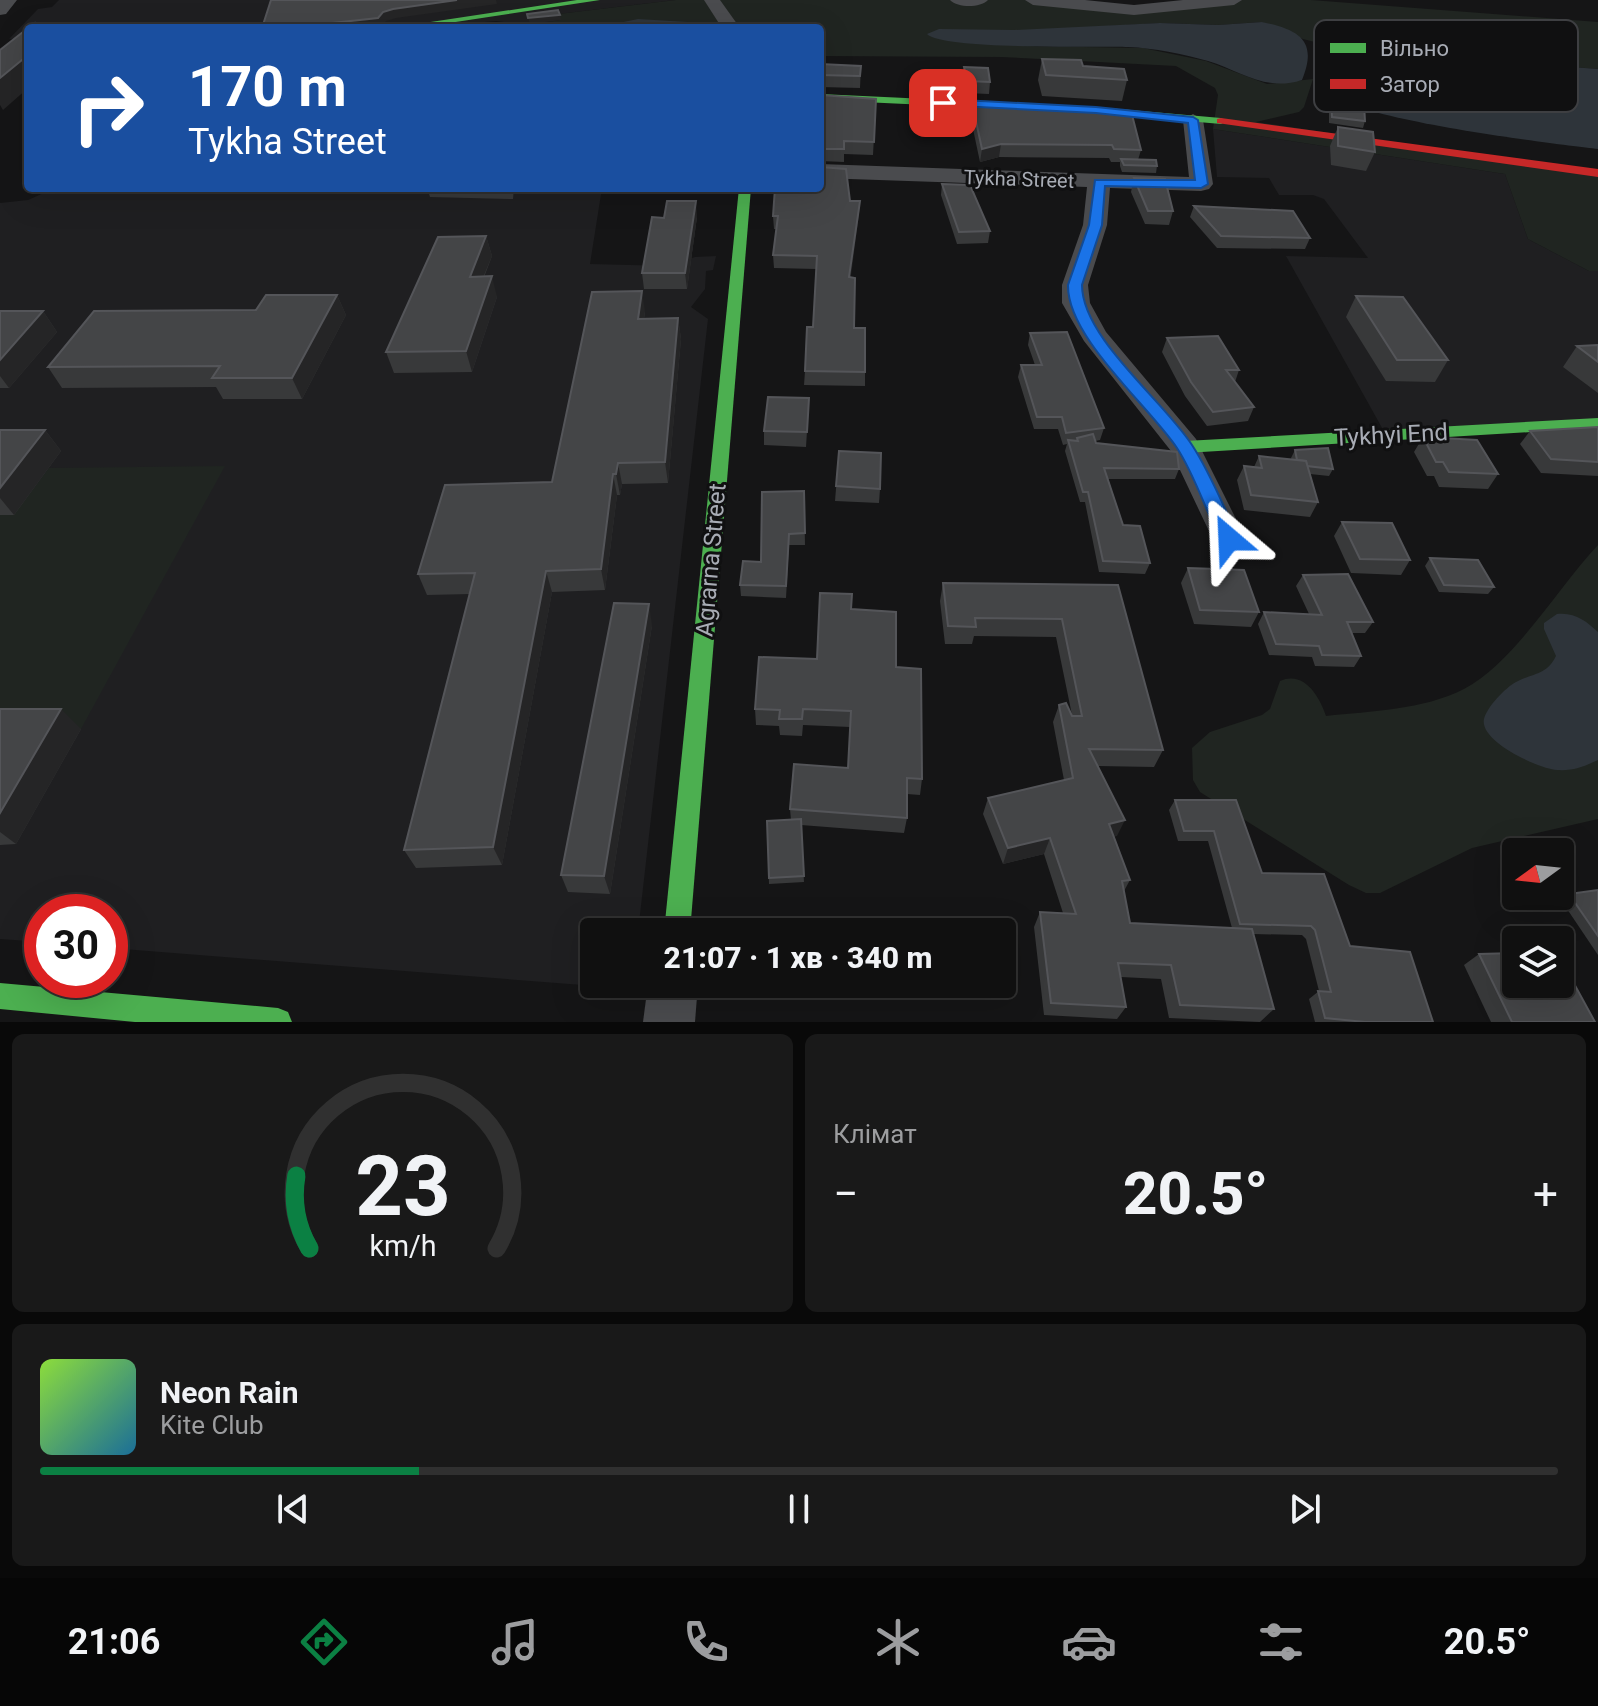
<!DOCTYPE html>
<html lang="uk">
<head>
<meta charset="utf-8">
<style>
  :root { --surface:#101010; --page:#191919; --text:#f1f3f6; --muted:#9c9d9f; --line:#303030; --accent:#0b8043 }
  body { margin:0; font-family:Roboto,sans-serif; background:var(--page); color:var(--text); height:100vh; display:flex; flex-direction:column; font-size:30px; white-space:nowrap }
  * { box-sizing:border-box; margin:0 }
  p { font-size:26px; color:var(--muted) }
  .icon { flex:none; width:44px; height:44px; fill:none; stroke:currentColor; stroke-width:2; stroke-linecap:round; stroke-linejoin:round }
  .map { position:relative; height:1022px; overflow:hidden }
  .details { display:flex; flex-direction:column; gap:12px; padding:12px; background:#090909; flex:1 }
  .details>* { flex:none }
  .top-card { position:absolute; left:24px; top:24px; width:800px; height:168px; border-radius:8px; box-shadow:0 8px 32px #0002,0 0 0 2px var(--line); background:#1a4fa0; color:#fff; overflow:hidden }
  .needle { width:52px; rotate:255deg }
  .controls { position:absolute; left:1502px; top:838px; display:grid; gap:16px }
  .controls a { display:grid; place-items:center; width:72px; height:72px; border-radius:8px; background:var(--surface); box-shadow:0 8px 32px #0002,0 0 0 2px var(--line); font-size:40px }
  .speed { position:absolute; left:24px; top:894px; display:flex; gap:16px; font-size:40px; font-weight:700; text-align:center }
  .speed>* { display:grid; place-content:center; width:104px; height:104px; border-radius:50%; background:var(--surface); box-shadow:0 8px 32px #0002,0 0 0 2px var(--line); line-height:1 }
  .speed .limit { border:12px solid #d22; background:#fff; color:#111 }
  .pin { position:absolute; display:grid; place-items:center; width:68px; height:68px; color:#fff; margin:-34px; border-radius:16px; box-shadow:0 4px 12px #0006 }
  .me { position:absolute; width:88px; margin:-44px; rotate:334deg; stroke-linejoin:round; filter:drop-shadow(0 0 6px #0008) }
  .turn { display:flex; align-items:center; gap:28px; height:168px; padding:0 32px; font-size:36px }
  .turn .icon { width:104px; height:104px; stroke-width:2.5 }
  .turn b { display:block; font-size:56px; line-height:68px }
  .big { font-size:60px; font-weight:800; line-height:1.1 }
  .details .tile { flex:1; display:flex; flex-direction:column; justify-content:center; gap:12px; min-width:0; padding:0 28px; border-radius:12px; background:var(--page) }
  .details .dial { align-items:center; gap:0 }
  .dial svg { height:208px; overflow:visible; fill:none; stroke:var(--line); stroke-width:7; stroke-linecap:round; text-anchor:middle }
  .dial text { fill:var(--text); stroke:none }
  .song { display:flex; align-items:center; gap:24px }
  .cover { width:96px; height:96px; border-radius:12px; background:linear-gradient(135deg,hsl(90 70% 55%),hsl(200 70% 35%)) }
  .played { height:8px; border-radius:4px; background:linear-gradient(90deg,var(--accent) 25%,var(--line) 25%) }
  .keys { display:flex; justify-content:space-around; direction:ltr }
  .heat { display:flex; justify-content:space-between; align-items:center; font-size:44px; direction:ltr }
  .details .tiles { flex:1; display:grid; gap:12px; grid-template-columns:1fr 1fr }
  .tile:last-child { grid-column:span 2 }
  .trip { position:absolute; left:580px; top:918px; width:436px; height:80px; border-radius:8px; background:var(--surface); box-shadow:0 8px 32px #0002,0 0 0 2px var(--line); font-weight:800; line-height:80px; text-align:center }
  .tab-bar { display:flex; height:128px; justify-content:space-around; align-items:center; background:#060606; color:var(--muted) }
  .tab-bar .icon { width:56px; height:56px }
  .tab-bar .active { color:var(--accent) }
  .tab-bar b { font-size:36px; color:var(--text) }
  .map>svg:first-child { display:block }
  .built { fill:#1f1f21 }
  .green { fill:#202521 }
  .water { fill:#2e343a }
  .lines { fill:none; stroke-linecap:round; stroke-linejoin:round }
  .street { fill:#4a4b4e; fill-rule:evenodd }
  .fast { fill:#4caf50; fill-rule:evenodd }
  .jam { fill:#c62828; fill-rule:evenodd }
  .wall { fill:#38393a }
  .shaded-wall { fill:#252526 }
  .building { fill:#444547; stroke:#545559; stroke-width:2 }
  .route { fill:#1a73e8; stroke:#114b97; stroke-width:2 }
  .labels { text-anchor:middle; stroke-width:6; stroke-linejoin:round; paint-order:stroke }
  .far-street-label { font-size:20px; fill:#a8acb5; stroke:#101011 }
  .street-label { font-size:24px; fill:#a8acb5; stroke:#101011 }
  .key { fill:#101011; stroke:#3e3f42; stroke-width:2 }
  .key-label { font-size:22px; fill:#a8acb5 }
</style>
</head>
<body>
<div class="map">
<svg width="1598" height="1022" viewBox="0 0 1598 1022">
  <rect width="100%" height="100%" fill="#151516"/>
  <g class="built">
    <path d="M59,0H676L559,14L561,20L526,25L496,21L419,28H260V25L220,28H28V38L9,39L38,9L52,7Z"/>
    <path d="M1213,129L1505,174L1528,239L1589,271H1598V423L1386,435L1286,256L1368,258L1324,199L1313,195H1279L1269,178L1217,177Z"/>
    <path d="M55,188H602L590,264L670,266L695,257L716,256L713,270L706,271L705,289L691,307L708,319L638,932H594V984H623L621,988L110,948V912H42V942L0,939V203L28,200Z"/>
  </g>
  <g class="green">
    <path d="M676,0H1033L1134,10L1234,0H1311L1598,22V69L1346,50L1303,39L1262,22L1218,25L1160,23L1041,30L1024,46L1143,48L1206,61L1267,84L1313,79L1304,107L1299,112L1256,122L1598,173V271H1589L1528,239L1505,174L1213,129L1218,95L1215,88L1176,66L1001,57L820,56V28H419L482,22L526,25L560,20L558,14Z"/>
    <path d="M225,466L81,729L0,730V515L14,514L49,468Z"/>
    <path d="M1598,545V819L1472,848L1380,893H1366L1349,885L1200,792L1193,780L1192,748L1210,732L1262,715L1270,709L1280,681C1304,670 1320,697 1326,716C1371,711 1423,710 1464,689C1515,662 1558,587 1598,545Z"/>
  </g>
  <g class="water">
    <path d="M638,19L688,22L693,28H594Z"/>
    <path d="M1262,22C1300,30 1318,41 1302,80C1265,92 1241,71 1208,61C1183,54 1154,48 1128,47C1096,46 943,50 927,34L939,29L1014,30L1160,23L1218,25Z"/>
    <path d="M1346,50L1598,69V149C1554,144 1348,119 1327,91L1331,56Z"/>
    <path d="M1557,614C1575,612 1586,621 1598,632V760C1583,767 1573,771 1557,770C1539,769 1479,741 1484,719C1487,707 1505,688 1516,682C1533,673 1547,675 1556,656L1544,629V623Z"/>
  </g>
  <g class="lines">
    <g class="street">
      <path d="M0,0H17L6,14L0,15Z"/>
      <path d="M704,0H720L740,28H722Z"/>
      <path d="M950,0H988C980,8 958,8 950,0Z"/>
      <path d="M1025,0H1085L1134,5L1183,0H1242L1234,5L1134,15L1033,5Z"/>
      <path d="M1193,114L1203,120L1213,184L1209,189L1201,191L1110,188L1107,225L1088,285L1090,303L1106,332L1196,439L1246,539L1241,548L1229,552L1217,548L1171,451L1084,341L1062,303V285L1083,225L1087,187L820,178V164L1189,177L1183,120Z"/>
      <path d="M648,984H698L695,1022H643Z"/>
    </g>
    <g class="fast">
      <path d="M577,0H600L416,28H391Z"/>
      <path d="M820,94L1096,107L1221,118L1227,121L1221,124L1096,113L820,100Z"/>
      <path d="M739,188H751L690,932H664Z"/>
      <path d="M1598,418V428L1185,453L1177,447L1185,441Z"/>
      <path d="M0,983L278,1008L288,1012L292,1022H135L0,1009Z"/>
    </g>
    <path class="jam" d="M1221,118L1598,169V177L1217,123V119Z"/>
  </g>
  <g class="wall">
    <path d="M1042,59L1083,66L1127,80L1122,101L1042,96L1038,80Z"/>
    <path d="M820,64L861,66L860,88L820,87Z"/>
    <path d="M964,67L990,82L989,94L965,93L962,79Z"/>
    <path d="M820,95L876,99L873,155L844,154V162L820,161Z"/>
    <path d="M1331,100L1365,121L1363,128L1329,123V106Z"/>
    <path d="M972,103L1141,150L1138,160L1157,166L1156,173L1122,172L1120,166V162H1111L1109,158L999,157L980,162L970,115Z"/>
    <path d="M1338,127L1375,152L1366,171L1331,165L1330,146Z"/>
    <path d="M1134,178L1173,211L1169,225L1145,224L1131,192Z"/>
    <path d="M942,184L990,231L988,243L957,244L941,195Z"/>
    <path d="M427,188H514L513,199L430,197Z"/>
    <path d="M850,201H860L850,277L854,328L865,372V386L804,385L805,371L813,327L816,269L774,268L773,255L777,229H774L773,216Z"/>
    <path d="M1194,206L1310,238L1305,249L1217,248L1190,217Z"/>
    <path d="M697,217L687,289H644L642,273Z"/>
    <path d="M486,236L492,256L484,277L497,297L472,372L394,373L386,352Z"/>
    <path d="M337,295L346,315L302,399H223L216,387L62,388L48,367Z"/>
    <path d="M1356,296L1448,360L1435,382L1386,381L1346,317Z"/>
    <path d="M0,311H43L57,332L9,388H0Z"/>
    <path d="M645,311L644,319L678,318L681,339L668,483L622,484L620,495H617L605,590L552,592L502,865L416,868L404,850L470,594L427,595L418,574L552,482Z"/>
    <path d="M1030,333L1104,428L1100,440L1095,441L1096,443L1179,469L1175,479H1107L1123,525L1150,563L1145,574L1099,572L1085,502H1080L1065,451L1067,444L1063,445L1058,429H1034L1018,377L1021,365H1035L1028,345Z"/>
    <path d="M1167,338L1239,370L1235,382L1254,407L1248,421L1207,426L1185,396L1162,352Z"/>
    <path d="M1598,345V393L1563,367L1577,346Z"/>
    <path d="M809,398L806,447L764,445V431Z"/>
    <path d="M1598,427V476L1541,473L1520,444L1530,431Z"/>
    <path d="M0,430H45L61,451L14,515H0Z"/>
    <path d="M1423,437L1498,474L1488,489L1439,487L1434,476H1427L1414,452Z"/>
    <path d="M1295,450L1333,469L1329,476L1310,474L1318,502L1310,517L1244,510L1237,480L1244,466L1254,467L1259,456L1292,460L1291,458Z"/>
    <path d="M839,451L880,489L879,503L835,501Z"/>
    <path d="M804,491L805,545H789L786,598L741,596L740,585L761,562Z"/>
    <path d="M1342,522L1410,560L1401,575L1351,573L1334,536Z"/>
    <path d="M1430,558L1494,587L1488,594L1439,592L1425,566Z"/>
    <path d="M1188,568L1259,612L1251,627L1194,624L1181,583Z"/>
    <path d="M1303,575L1373,622L1365,633H1352L1361,656L1354,667L1315,666L1312,657L1269,655L1258,624L1264,612L1309,614L1296,586Z"/>
    <path d="M943,583L1118,585L1163,750L1154,767L1098,766L1117,836H1114L1130,880L1124,891L1130,923L1232,928L1208,841H1178L1169,810L1175,800H1236L1262,873L1350,946L1433,1022H1315L1309,999L1319,991L1306,939L1302,935L1253,934L1274,1009L1260,1022L1169,1018L1161,979L1121,977L1126,1007L1117,1019L1044,1015L1034,927L1040,912L1063,913L1044,854L1003,864L983,814L988,798L1064,780L1053,722L1059,705L1072,715L1056,637L974,636L972,644H945L940,601Z"/>
    <path d="M851,609L896,667L922,779L920,795L907,794V818L904,833L801,825L804,882L769,884L767,821L791,820L790,809L848,768L850,727L803,725L802,736L780,735L779,726L756,725L755,709L817,659Z"/>
    <path d="M652,625L610,894L568,892L561,875Z"/>
    <path d="M0,709L81,729L16,844L0,845Z"/>
    <path d="M1598,890V955L1561,900L1569,894Z"/>
    <path d="M1479,954L1595,1022H1491L1464,965Z"/>
  </g>
  <g class="shaded-wall">
    <path d="M457,0H496L497,4L396,18L386,21L381,28H305V26L383,12L393,9Z"/>
    <path d="M560,15L561,20L530,24L528,18Z"/>
    <path d="M28,55V88L3,110L0,105V78Z"/>
    <path d="M1001,144L999,157L980,162L982,149Z"/>
    <path d="M696,201L697,217L687,289L685,273Z"/>
    <path d="M860,201L859,214L849,291V277Z"/>
    <path d="M486,236L492,256L475,297L470,277Z"/>
    <path d="M492,276L497,297L472,372L466,351Z"/>
    <path d="M642,291L645,311L641,340L638,319Z"/>
    <path d="M337,295L346,315L302,399L292,378Z"/>
    <path d="M43,311L57,332L9,388L0,376V360Z"/>
    <path d="M678,318L681,339L668,483L665,462Z"/>
    <path d="M45,430L61,451L14,515L0,498V488Z"/>
    <path d="M618,463L622,484L620,495L616,474Z"/>
    <path d="M613,474L617,495L605,590L601,569Z"/>
    <path d="M546,571L552,592L502,865L493,847Z"/>
    <path d="M649,604L652,625L610,894L604,876Z"/>
    <path d="M61,709L81,729L16,844L0,832V813Z"/>
    <path d="M1125,820L1117,836L1101,840L1109,824Z"/>
    <path d="M1050,838L1044,854L1003,864L1008,848Z"/>
  </g>
  <g class="building">
    <path d="M271,0H457L393,9L383,12L378,18L305,26V28H262Z"/>
    <path d="M558,10L560,15L528,18L527,14Z"/>
    <path d="M35,23L39,28H29Z"/>
    <path d="M28,28V55L0,78V50Z"/>
    <path d="M1042,59L1081,60L1083,66L1124,69L1127,80L1046,75Z"/>
    <path d="M820,64L861,66L860,76L820,75Z"/>
    <path d="M964,67L988,68L990,82L967,81Z"/>
    <path d="M820,95L876,99L874,142L844,141V149H820Z"/>
    <path d="M1331,100L1364,104L1365,121L1332,117Z"/>
    <path d="M972,103L1131,111L1141,150L1114,149L1112,145L1001,144L982,149Z"/>
    <path d="M1338,127L1373,132L1375,152L1338,146Z"/>
    <path d="M1121,159L1156,160L1157,166L1124,165Z"/>
    <path d="M820,167L846,169L850,201H860L849,277L855,278L854,328H865V372L805,371L807,327H813L817,256L773,255L778,216H773L775,188H820Z"/>
    <path d="M1134,178L1165,179L1173,211H1148Z"/>
    <path d="M942,184L970,185L990,231L959,232Z"/>
    <path d="M667,201H696L685,273H642L652,217L664,218Z"/>
    <path d="M1194,206L1293,211L1310,238L1221,236Z"/>
    <path d="M486,236L470,277L492,276L466,351L386,352L438,237Z"/>
    <path d="M642,291L638,319L678,318L665,462L618,463L616,474H613L601,569L546,571L493,847L404,850L475,573L418,574L445,485L552,482L592,292Z"/>
    <path d="M266,295H337L292,378H212L220,366L48,367L94,311L256,310Z"/>
    <path d="M1356,296L1403,297L1448,360H1397Z"/>
    <path d="M0,311H43L0,360Z"/>
    <path d="M1067,332L1104,428L1066,433L1062,417H1037L1021,365H1042L1030,333Z"/>
    <path d="M1218,336L1239,370H1226L1254,407L1213,412L1191,382L1167,338Z"/>
    <path d="M1598,345V362L1577,346Z"/>
    <path d="M768,397L809,398L807,432L764,431Z"/>
    <path d="M1598,427V462L1551,459L1530,431Z"/>
    <path d="M0,430H45L0,488Z"/>
    <path d="M1093,434L1096,443L1177,452L1179,469L1104,468L1123,525L1140,526L1150,563L1103,561L1088,492H1083L1068,440L1078,441L1077,438Z"/>
    <path d="M1423,437L1477,440L1498,474L1449,472L1443,462H1436Z"/>
    <path d="M1328,448L1333,469L1307,466L1306,461L1297,460L1295,450Z"/>
    <path d="M839,451L881,453L880,489L836,486Z"/>
    <path d="M1259,456L1306,461L1318,502L1251,495L1244,466L1262,468Z"/>
    <path d="M804,491L805,533L789,534L786,586L740,585L743,561L761,562L762,492Z"/>
    <path d="M1342,522L1392,523L1410,560L1360,559Z"/>
    <path d="M1430,558L1478,560L1494,587L1444,585Z"/>
    <path d="M1188,568L1244,570L1259,612L1200,610Z"/>
    <path d="M1348,574L1373,622H1347L1361,656L1322,655L1319,646L1276,644L1264,612L1322,615L1303,575Z"/>
    <path d="M943,583L1118,585L1163,750L1089,749L1125,820L1109,824L1130,880L1122,881L1130,923L1252,929L1274,1009L1180,1005L1171,965L1118,963L1126,1007L1051,1003L1040,912L1076,914L1050,838L1008,848L988,798L1073,778L1059,705L1066,703L1072,716H1082L1062,619L975,618L976,627L948,626Z"/>
    <path d="M820,593L852,594L851,609L896,612V667L921,669L922,779L907,778V818L790,809L794,764L848,768L851,711L803,709L802,719H779L780,710L755,709L759,657L817,659Z"/>
    <path d="M614,603L649,604L604,876L561,875Z"/>
    <path d="M0,709H61L0,813Z"/>
    <path d="M1175,800H1236L1262,873L1324,874L1350,946L1410,952L1433,1022H1365L1325,1018L1318,991L1331,992L1315,930L1311,926L1240,924L1214,831H1184Z"/>
    <path d="M801,819L804,876L769,878L767,821Z"/>
    <path d="M1598,890V936L1569,894Z"/>
    <path d="M1516,953V984H1560V958L1595,1022H1512L1479,954Z"/>
  </g>
  <path class="route" d="M943,99L1096,107L1193,117L1198,120L1208,184L1201,188L1105,186L1102,225L1082,285C1082,338 1164,401 1192,445C1211,474 1224,508 1239,539L1236,544H1223C1206,513 1196,477 1177,448C1148,405 1067,337 1068,285L1089,225L1095,180H1195L1188,123L1096,113L939,105V100Z"/>
  <g class="labels">
    <g class="far-street-label">
      <text transform="translate(1019 179) rotate(2)" y="7">Tykha Street</text>
    </g>
    <g class="street-label">
      <text transform="translate(1391 435) rotate(-3)" y="8">Tykhyi End</text>
      <text transform="translate(711 560) rotate(-85)" y="8">Agrarna Street</text>
    </g>
  </g>
  <rect x="1314" y="20" width="264" height="92" rx="12" class="key"/>
  <rect x="1330" y="43" width="36" height="10" fill="#4caf50"/>
  <rect x="1330" y="79" width="36" height="10" fill="#c62828"/>
  <g class="key-label">
    <text x="1380" y="56">Вільно</text>
    <text x="1380" y="92">Затор</text>
  </g>
</svg>
<div class="controls">
<a><svg class="needle" viewBox="-14 -14 28 28"><path d="M0-13l5 13h-10z" fill="#e53935"/><path d="M0 13l5-13h-10z" fill="#9c9d9f"/></svg></a>
<a><svg class="icon" aria-label="layers" viewBox="0 0 24 24"><path d="M12 4l9 5-9 5-9-5zM3 14l9 5 9-5"/></svg></a>
</div>
<div class="speed"><div class="limit">30</div></div>
<div class="pin" style="left:943px;top:103px;background:#d93025"><svg class="icon" aria-label="arrive" viewBox="0 0 24 24"><path d="M6 21V4h12l-3 4 3 4H6"/></svg></div>
<svg class="me" style="left:1229px;top:539px" viewBox="-20 -20 40 40"><path d="M0-17L14 15 0 8-14 15z" fill="#1a73e8" stroke="#fff" stroke-width="4"/></svg>
<div class="trip">21:07 · 1 хв · 340 m</div>
<div class="top-card">
<div class="turn"><svg class="icon" aria-label="right" viewBox="0 0 24 24"><path d="M7 20v-9h11M14 6l5 5-5 5"/></svg><div><b>170 m</b>Tykha Street</div></div>
</div>
</div>
<section class="details">
<div class="tiles">
<div class="tile dial"><svg viewBox="0 0 100 80">
<path d="M14 69A42 42 0 1 1 86 69"/>
<path d="M14 69A42 42 0 0 1 9 41" stroke="#0b8043"/>
<text x="50" y="56" font-size="32" font-weight="700">23</text>
<text x="50" y="72" font-size="11">km/h</text>
</svg></div>
<div class="tile"><p>Клімат</p>
<div class="heat"><a>−</a><b class="big">20.5°</b><a>+</a></div>
</div>
<div class="tile">
<div class="song"><i class="cover"></i><div><b>Neon Rain</b><p>Kite Club</p></div></div>
<div class="played"></div>
<div class="keys"><svg class="icon" aria-label="previous" viewBox="0 0 24 24"><path d="M18 5L8 12l10 7zM5 5v14"/></svg><svg class="icon" aria-label="pause" viewBox="0 0 24 24"><path d="M8 5v14M16 5v14"/></svg><svg class="icon" aria-label="next" viewBox="0 0 24 24"><path d="M6 5l10 7-10 7zM19 5v14"/></svg></div>
</div>
</div>
</section>
<nav class="tab-bar">
<b>21:06</b>
<svg class="icon active" aria-label="directions" viewBox="0 0 24 24"><path d="M12 3l9 9-9 9-9-9zM9 14v-3h6M13 9l2 2-2 2"/></svg>
<svg class="icon" aria-label="music" viewBox="0 0 24 24"><path d="M9 18V5l10-2v13"/><circle cx="6" cy="18" r="3"/><circle cx="16" cy="16" r="3"/></svg>
<svg class="icon" aria-label="phone" viewBox="0 0 24 24"><path d="M5 4h4l2 5-3 2q2 4 5 5l2-3 5 2v4C11 20 4 13 5 4z"/></svg>
<svg class="icon" aria-label="climate" viewBox="0 0 24 24"><path d="M12 3v18M4 7l16 10M4 17L20 7"/></svg>
<svg class="icon" aria-label="car" viewBox="0 0 24 24"><path d="M5 17H2v-5l4-1 3-4h7l3 4 3 1v5h-3M9 17h6M6 11h13"/><circle cx="7" cy="17" r="2"/><circle cx="17" cy="17" r="2"/></svg>
<svg class="icon" aria-label="filters" viewBox="0 0 24 24"><path d="M4 7h16M4 17h16"/><circle cx="9" cy="7" r="2"/><circle cx="15" cy="17" r="2"/></svg>
<b>20.5°</b>
</nav>
</body>
</html>
